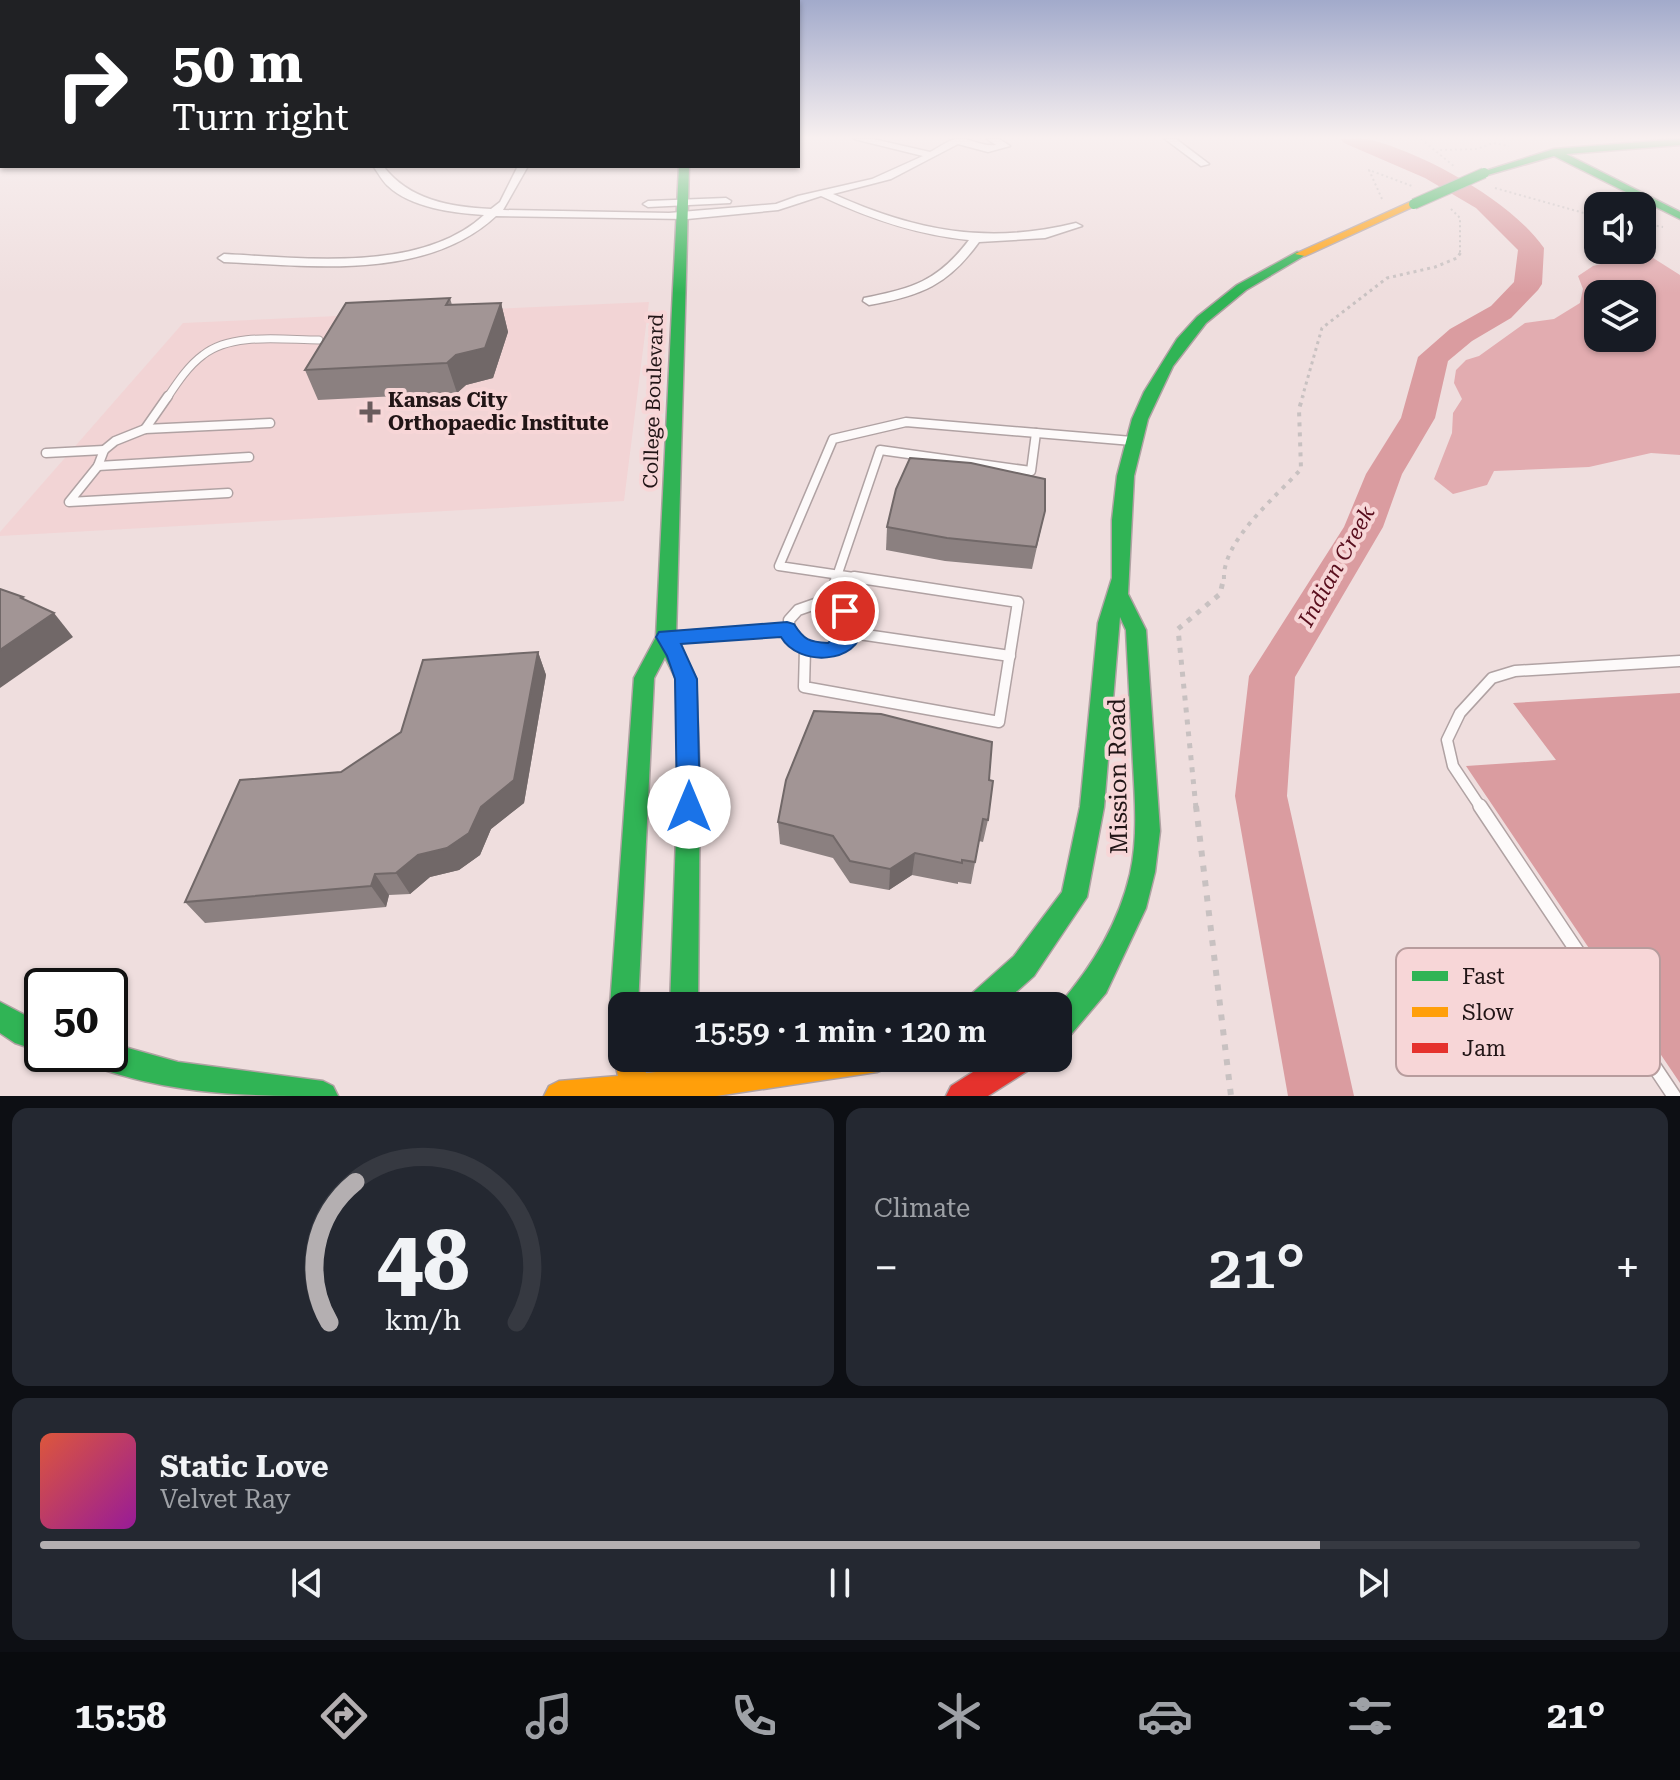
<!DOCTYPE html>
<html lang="en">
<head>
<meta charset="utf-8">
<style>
  :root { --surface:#171b24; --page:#242831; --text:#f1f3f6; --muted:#9ea1a6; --line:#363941; --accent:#b4afb1 }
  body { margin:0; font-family:"Roboto Serif",serif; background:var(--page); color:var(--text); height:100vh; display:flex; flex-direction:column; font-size:30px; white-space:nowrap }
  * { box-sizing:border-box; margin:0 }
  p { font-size:26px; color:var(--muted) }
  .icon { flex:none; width:44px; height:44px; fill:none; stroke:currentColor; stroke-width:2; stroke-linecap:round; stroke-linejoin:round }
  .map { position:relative; height:1096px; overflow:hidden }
  .details { display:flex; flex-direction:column; gap:12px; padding:12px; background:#0d0f14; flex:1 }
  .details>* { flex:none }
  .guide { position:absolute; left:0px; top:0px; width:800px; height:168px; box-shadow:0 2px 6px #0004; background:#202124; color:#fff; overflow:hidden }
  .tools { position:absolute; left:1584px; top:192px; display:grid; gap:16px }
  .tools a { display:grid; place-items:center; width:72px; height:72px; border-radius:16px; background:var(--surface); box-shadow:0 2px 6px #0004; font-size:40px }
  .speed { position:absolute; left:24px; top:968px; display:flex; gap:16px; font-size:40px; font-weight:700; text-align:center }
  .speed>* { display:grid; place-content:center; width:104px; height:104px; border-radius:50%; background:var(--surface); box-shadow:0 2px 6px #0004; line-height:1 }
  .speed .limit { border:4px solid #111; border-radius:12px; background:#fff; color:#111 }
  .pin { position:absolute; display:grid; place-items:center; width:68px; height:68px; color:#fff; margin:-34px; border:4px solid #fff; border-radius:50%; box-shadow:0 2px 8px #0007 }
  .me { position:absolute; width:88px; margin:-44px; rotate:0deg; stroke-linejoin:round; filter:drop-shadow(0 0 6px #0008) }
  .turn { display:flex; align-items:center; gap:28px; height:168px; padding:0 40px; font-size:36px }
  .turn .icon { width:104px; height:104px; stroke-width:2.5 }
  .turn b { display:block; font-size:56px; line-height:68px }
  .big { font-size:60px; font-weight:600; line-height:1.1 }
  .details .tile { flex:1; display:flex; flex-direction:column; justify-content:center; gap:12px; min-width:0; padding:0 28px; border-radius:16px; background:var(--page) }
  .details .dial { align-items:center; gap:0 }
  .dial svg { height:208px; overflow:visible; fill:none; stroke:var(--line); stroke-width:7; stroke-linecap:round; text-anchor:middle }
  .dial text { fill:var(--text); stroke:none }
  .song { display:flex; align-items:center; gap:24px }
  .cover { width:96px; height:96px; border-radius:12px; background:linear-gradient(135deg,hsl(10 70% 55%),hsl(300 70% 35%)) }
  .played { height:8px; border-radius:4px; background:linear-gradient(90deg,var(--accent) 80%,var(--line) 80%) }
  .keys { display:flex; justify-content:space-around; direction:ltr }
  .heat { display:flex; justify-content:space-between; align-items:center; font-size:44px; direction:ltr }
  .details .tiles { flex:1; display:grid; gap:12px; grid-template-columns:1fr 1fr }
  .tile:last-child { grid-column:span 2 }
  .trip { position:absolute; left:608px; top:992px; width:464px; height:80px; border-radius:16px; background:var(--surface); box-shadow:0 2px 6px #0004; font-weight:600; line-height:80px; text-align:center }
  .dock { display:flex; height:128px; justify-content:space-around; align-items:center; background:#090b0e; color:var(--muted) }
  .dock .icon { width:56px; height:56px }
  .dock .active { color:var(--accent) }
  .dock b { font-size:36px; color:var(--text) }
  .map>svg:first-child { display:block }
  .built { fill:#f2d4d5 }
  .forest { fill:#e2acb0; fill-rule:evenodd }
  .water { fill:#da9ca0 }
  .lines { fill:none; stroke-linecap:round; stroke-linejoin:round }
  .river { fill:#da9ca0; fill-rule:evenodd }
  .lane-far3-casing { stroke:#b0a2a3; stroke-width:9 }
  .lane-far2-casing { stroke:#b0a2a3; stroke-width:11 }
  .lane-far1-casing { stroke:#b0a2a3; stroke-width:13 }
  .lane-casing { stroke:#b0a2a3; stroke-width:16 }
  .street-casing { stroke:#b0a2a3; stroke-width:3 }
  .fast-casing { stroke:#b0a2a3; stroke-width:3 }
  .slow-casing { stroke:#b0a2a3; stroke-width:3 }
  .jam-casing { stroke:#b0a2a3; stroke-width:3 }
  .path-far4 { stroke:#c8c1c1; stroke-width:2; stroke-dasharray:2 3; stroke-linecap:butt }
  .path-far3 { stroke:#c8c1c1; stroke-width:3; stroke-dasharray:3 4; stroke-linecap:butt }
  .path-far2 { stroke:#c8c1c1; stroke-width:4; stroke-dasharray:4 6; stroke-linecap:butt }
  .path-far1 { stroke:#c8c1c1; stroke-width:5; stroke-dasharray:5 7; stroke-linecap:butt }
  .path { stroke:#c8c1c1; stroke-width:6; stroke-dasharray:6 9; stroke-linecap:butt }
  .lane-far3 { stroke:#fdfafa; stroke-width:7 }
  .lane-far2 { stroke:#fdfafa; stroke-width:8 }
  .lane-far1 { stroke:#fdfafa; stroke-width:10 }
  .lane { stroke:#fdfafa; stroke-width:13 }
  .street { fill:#fdfafa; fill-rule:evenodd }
  .fast { fill:#30b455; fill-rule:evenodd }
  .slow { fill:#ff9f0a; fill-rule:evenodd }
  .jam { fill:#e5322d; fill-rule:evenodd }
  .fast-bridge-casing { stroke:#b0a2a3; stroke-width:12; stroke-linecap:butt }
  .fast-bridge { stroke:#30b455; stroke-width:10 }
  .wall { fill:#8b8080 }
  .shaded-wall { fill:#716868 }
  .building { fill:#a29595; stroke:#716868; stroke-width:2 }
  .route { fill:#1a73e8; stroke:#114b97; stroke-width:2 }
  .poi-dot { fill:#695b5c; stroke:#f7d6d7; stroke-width:3 }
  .labels { text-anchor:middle; stroke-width:8; stroke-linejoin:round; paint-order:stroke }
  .poi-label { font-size:20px; font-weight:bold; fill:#211516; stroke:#f7d6d7; text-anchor:start }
  .street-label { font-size:20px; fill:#211516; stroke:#f7d6d7 }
  .water-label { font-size:22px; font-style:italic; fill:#590e1d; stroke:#f7d6d7 }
  .near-street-label { font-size:24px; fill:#211516; stroke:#f7d6d7 }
  .key { fill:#f7d6d7; stroke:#b79c9d; stroke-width:2 }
  .key-label { font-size:22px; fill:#211516 }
</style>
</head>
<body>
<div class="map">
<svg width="1680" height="1096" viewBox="0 0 1680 1096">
  <rect width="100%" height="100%" fill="#efdede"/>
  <path class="built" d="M649,302L624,501L0,536V532L183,323Z"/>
  <path class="forest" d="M1633,256H1650L1680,275V455L1651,453L1589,467L1494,471L1487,485L1453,494L1434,479L1452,433L1453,413L1462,399L1454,383L1456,370L1466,360L1479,356L1525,323L1554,319L1580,303L1583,289L1578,276L1593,266ZM1598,294H1642V338H1598Z"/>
  <path class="water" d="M1680,693V1083L1466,766L1556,760L1513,703Z"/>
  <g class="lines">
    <path class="river" d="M1341,139C1351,139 1362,138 1372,140C1427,155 1511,201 1544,248L1542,284L1538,290L1511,318L1472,341L1448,361L1435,418L1402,474L1383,527L1295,677L1287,796L1354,1096H1288L1235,796L1249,676L1344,527L1366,474L1401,418L1418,357L1450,329L1491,306L1514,282L1518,250L1476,208L1425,178L1344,143Z"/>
    <defs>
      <path id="lane-far3" d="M167,398C177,383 188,366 203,355C232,332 284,340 319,340"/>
      <g id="lane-far2">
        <path d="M145,429L168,396"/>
        <path d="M46,453L104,450"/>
        <path d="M98,466L249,457"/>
        <path d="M228,493L69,502L98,466L104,450L115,441L145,429L270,423"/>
        <path d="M836,579L880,450L1031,471L1036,433"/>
        <path d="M867,579L779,566L833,439L906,422L1132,441"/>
      </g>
      <g id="lane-far1">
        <path d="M818,603C840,607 849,609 852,633C848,637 843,644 838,647C815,660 789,644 789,620L798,610Z"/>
        <path d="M828,604L837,577"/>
        <path d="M852,633L1010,656"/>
        <path d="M670,637L787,629"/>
        <path d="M805,649L804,687L999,722L1018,602L854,577"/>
        <path d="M1481,808L1453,766L1447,740L1460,713L1492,678L1515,671L1680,661"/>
      </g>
      <path id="lane" d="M1480,806L1674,1096"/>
      <g id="street">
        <path d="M854,139H873L930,152C938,148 947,141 956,139C969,137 981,147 996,145L987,139H999L1010,146L988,152L958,144L891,179L833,194C916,231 987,245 1076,223L1082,226L1045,238L979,242C948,285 921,296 869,305L863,301L864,298C913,288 937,282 969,240C916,235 868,218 821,196L778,210L687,219L496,216C426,281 312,266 224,262L218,258L224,254C304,258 421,273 484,215C454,213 411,208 388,186C382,181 378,172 373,166H383C409,200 450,207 491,209L500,202L518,166H528L503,210L669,213L776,204L798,196L872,179L923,156Z"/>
        <path d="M1165,139H1176L1209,164L1201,166Z"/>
        <path d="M726,198L731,201L730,203L648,207L643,204L648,201Z"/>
      </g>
      <g id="fast">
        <path d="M1680,139V145L1566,154L1680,212V219L1554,156L1484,176L1479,173L1554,149Z"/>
        <path d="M679,166H689L676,637L696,679L700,780L698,1006H670L678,780L676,679L665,657L654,678L638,1006H622V1019L614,1016L610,1006L634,678L656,637Z"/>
        <path d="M1297,252L1307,254L1246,290L1206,323L1173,366L1148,419L1134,476L1128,594L1146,630L1160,831L1155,872L1146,908L1106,993L1068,1038L1058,1042V1006C1092,967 1118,925 1130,874C1138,838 1135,801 1133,764C1131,720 1128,675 1126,630L1120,617L1104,807L1087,897L1034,976L1000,1006H965L969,996L1014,956L1062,892L1080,807L1098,623L1112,578V520L1117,476L1132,419L1144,392L1177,339L1197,317L1237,285Z"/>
        <path d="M0,1002L42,1024V1052L15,1043L0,1033Z"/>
        <path d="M110,1043L178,1062L323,1081L333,1086L338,1096C247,1096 174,1096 87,1064L83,1054H110Z"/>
      </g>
      <g id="slow">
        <path d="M1410,202L1419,204L1305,256L1295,254Z"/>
        <path d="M622,1046V1058H642L646,1073L656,1072L662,1058H691L687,1069L782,1058H891L887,1068L877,1072L716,1096H544L549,1086L559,1081L618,1076L614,1058L618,1048Z"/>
      </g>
      <path id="jam" d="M995,1058H1036L1032,1068L988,1096H946L951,1086Z"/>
    </defs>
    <use href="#lane-far3" class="lane-far3-casing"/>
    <use href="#lane-far2" class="lane-far2-casing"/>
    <use href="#lane-far1" class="lane-far1-casing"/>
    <use href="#lane" class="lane-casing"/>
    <use href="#street" class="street-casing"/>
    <use href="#fast" class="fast-casing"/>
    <use href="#slow" class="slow-casing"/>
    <use href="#jam" class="jam-casing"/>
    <g class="path-far4">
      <path d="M1421,139L1455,167"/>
      <path d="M1440,150L1477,149L1493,143L1509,146"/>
      <path d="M1495,188L1598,217"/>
      <path d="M1382,199L1369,170L1412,186"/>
      <path d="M1451,209L1460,218V254"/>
      <path d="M1642,223L1663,227"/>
    </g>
    <path class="path-far3" d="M1302,398L1322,328L1387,278L1435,267L1457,258L1461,252"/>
    <path class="path-far2" d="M1224,579C1222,541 1276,497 1301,469L1299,409L1303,396"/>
    <path class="path-far1" d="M1196,808L1178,629L1220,594L1224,577"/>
    <path class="path" d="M1196,806L1231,1096"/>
    <use href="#lane-far3" class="lane-far3"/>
    <use href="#lane-far2" class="lane-far2"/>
    <use href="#lane-far1" class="lane-far1"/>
    <use href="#lane" class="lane"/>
    <use href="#street" class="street"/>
    <use href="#fast" class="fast"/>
    <use href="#slow" class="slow"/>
    <use href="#jam" class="jam"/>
    <defs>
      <path id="fast-bridge" d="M1414,204L1484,173"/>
    </defs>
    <use href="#fast-bridge" class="fast-bridge-casing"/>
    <use href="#fast-bridge" class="fast-bridge"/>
  </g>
  <g class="wall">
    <path d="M450,298L452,305L501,303L508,332L493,378L466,385L457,393L318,400L305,370Z"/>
    <path d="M1045,511L1032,569L945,561L886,550L887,527Z"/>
    <path d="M538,652L546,675L524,803L491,829L480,855L459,870L430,877L410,894L389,895L386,907L205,923L185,902L341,772Z"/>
    <path d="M989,780L988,820L983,842L979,841L971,884L958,882V884L912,875L889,890L850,883L833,858L780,844L778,822Z"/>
  </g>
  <g class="shaded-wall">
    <path d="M501,303L508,332L493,378L466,385L457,393L447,363L456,355Z"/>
    <path d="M54,613L73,637L0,688V650Z"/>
    <path d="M538,652L546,675L524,803L491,829L480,855L459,870L430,877L410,894L396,873Z"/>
    <path d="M915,853L912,875L889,890L890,869Z"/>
    <path d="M375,874L389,895L386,907L371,886Z"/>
  </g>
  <g class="building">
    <path d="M450,298L446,305L501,303L485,348L456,355L447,363L305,370L346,303Z"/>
    <path d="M910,458L971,463L1045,479V511L1036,547L947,538L887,527L896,489Z"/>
    <path d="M0,589L23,597L21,598L54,613L0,650Z"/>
    <path d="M538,652L514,780L481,807L469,833L447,848L418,855L396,873L375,874L371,886L185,902L240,780L341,772L401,732L423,660Z"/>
    <path d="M814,711L881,714L992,742L989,780L993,781L988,820L983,819L975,862L962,860V863L915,853L890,869L850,861L833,836L778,822L786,780Z"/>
  </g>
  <linearGradient id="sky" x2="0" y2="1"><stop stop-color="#a2aacb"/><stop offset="0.47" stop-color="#f8f0f0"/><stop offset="1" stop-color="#f8f0f0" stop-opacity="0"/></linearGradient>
  <rect width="1680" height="293" fill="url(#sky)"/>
  <path class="route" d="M845,604L852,606C856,613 863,621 862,629C859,663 799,668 781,637L681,644L697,679L700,807L697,815L689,818L680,815L677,807L675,679L667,656L656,637L659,632L787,622L794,624C804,640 809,642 828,643L842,630L835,611Z"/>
  <path class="poi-dot" d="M366 400h8v8h8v8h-8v8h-8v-8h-8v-8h8z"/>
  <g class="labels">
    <g class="poi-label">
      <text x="388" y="407">Kansas City<tspan x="388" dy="23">Orthopaedic Institute</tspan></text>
    </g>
    <g class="street-label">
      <text transform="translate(653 401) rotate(-88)" y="7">College Boulevard</text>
    </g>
    <g class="water-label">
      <text transform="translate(1336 566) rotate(-61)" y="8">Indian Creek</text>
    </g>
    <g class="near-street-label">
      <text transform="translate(1118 776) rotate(-91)" y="8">Mission Road</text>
    </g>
  </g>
  <rect x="1396" y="948" width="264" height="128" rx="12" class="key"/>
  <rect x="1412" y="971" width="36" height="10" fill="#30b455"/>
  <rect x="1412" y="1007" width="36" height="10" fill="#ff9f0a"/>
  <rect x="1412" y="1043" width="36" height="10" fill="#e5322d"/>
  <g class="key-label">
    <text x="1462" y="984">Fast</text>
    <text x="1462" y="1020">Slow</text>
    <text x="1462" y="1056">Jam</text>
  </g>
</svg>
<div class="tools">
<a><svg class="icon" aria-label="sound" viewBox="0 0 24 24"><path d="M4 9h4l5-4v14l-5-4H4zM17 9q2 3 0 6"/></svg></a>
<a><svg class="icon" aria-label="layers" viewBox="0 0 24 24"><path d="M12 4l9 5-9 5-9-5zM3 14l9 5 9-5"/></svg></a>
</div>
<div class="speed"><div class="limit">50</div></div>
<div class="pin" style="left:845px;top:611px;background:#d93025"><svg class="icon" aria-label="arrive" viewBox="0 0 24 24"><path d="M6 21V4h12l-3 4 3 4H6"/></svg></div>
<svg class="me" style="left:689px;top:807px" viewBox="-20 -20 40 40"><circle r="19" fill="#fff"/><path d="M0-13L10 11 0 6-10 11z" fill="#1a73e8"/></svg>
<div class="trip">15:59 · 1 min · 120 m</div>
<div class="guide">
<div class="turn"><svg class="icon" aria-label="right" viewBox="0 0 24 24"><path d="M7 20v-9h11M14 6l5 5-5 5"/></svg><div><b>50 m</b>Turn right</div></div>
</div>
</div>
<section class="details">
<div class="tiles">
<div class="tile dial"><svg viewBox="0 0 100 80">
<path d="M14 69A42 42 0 1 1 86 69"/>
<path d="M14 69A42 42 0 0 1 24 15" stroke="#b4afb1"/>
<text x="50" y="56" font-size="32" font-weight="700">48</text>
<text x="50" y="72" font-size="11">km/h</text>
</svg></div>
<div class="tile"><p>Climate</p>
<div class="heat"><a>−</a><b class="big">21°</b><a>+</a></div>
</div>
<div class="tile">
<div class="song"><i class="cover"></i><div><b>Static Love</b><p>Velvet Ray</p></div></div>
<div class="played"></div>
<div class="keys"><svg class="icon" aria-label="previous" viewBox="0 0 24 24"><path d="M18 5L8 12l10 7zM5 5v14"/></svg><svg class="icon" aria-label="pause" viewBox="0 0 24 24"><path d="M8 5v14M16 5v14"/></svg><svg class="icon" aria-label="next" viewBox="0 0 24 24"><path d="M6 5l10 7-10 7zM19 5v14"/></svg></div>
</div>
</div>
</section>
<nav class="dock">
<b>15:58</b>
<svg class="icon active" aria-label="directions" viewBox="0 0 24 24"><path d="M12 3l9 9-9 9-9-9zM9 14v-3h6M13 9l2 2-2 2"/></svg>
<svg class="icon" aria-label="music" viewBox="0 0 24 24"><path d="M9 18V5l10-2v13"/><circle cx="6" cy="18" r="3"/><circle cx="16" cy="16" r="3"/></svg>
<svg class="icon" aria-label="phone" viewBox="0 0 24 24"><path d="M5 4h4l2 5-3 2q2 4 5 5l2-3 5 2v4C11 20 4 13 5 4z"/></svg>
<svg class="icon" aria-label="climate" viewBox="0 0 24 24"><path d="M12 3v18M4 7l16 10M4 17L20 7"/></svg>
<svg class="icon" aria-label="car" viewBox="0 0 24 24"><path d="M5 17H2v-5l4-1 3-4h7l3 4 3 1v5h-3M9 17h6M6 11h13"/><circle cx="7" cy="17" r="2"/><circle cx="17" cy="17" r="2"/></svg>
<svg class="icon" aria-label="filters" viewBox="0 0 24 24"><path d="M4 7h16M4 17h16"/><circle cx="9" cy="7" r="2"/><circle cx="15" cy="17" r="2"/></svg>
<b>21°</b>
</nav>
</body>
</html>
